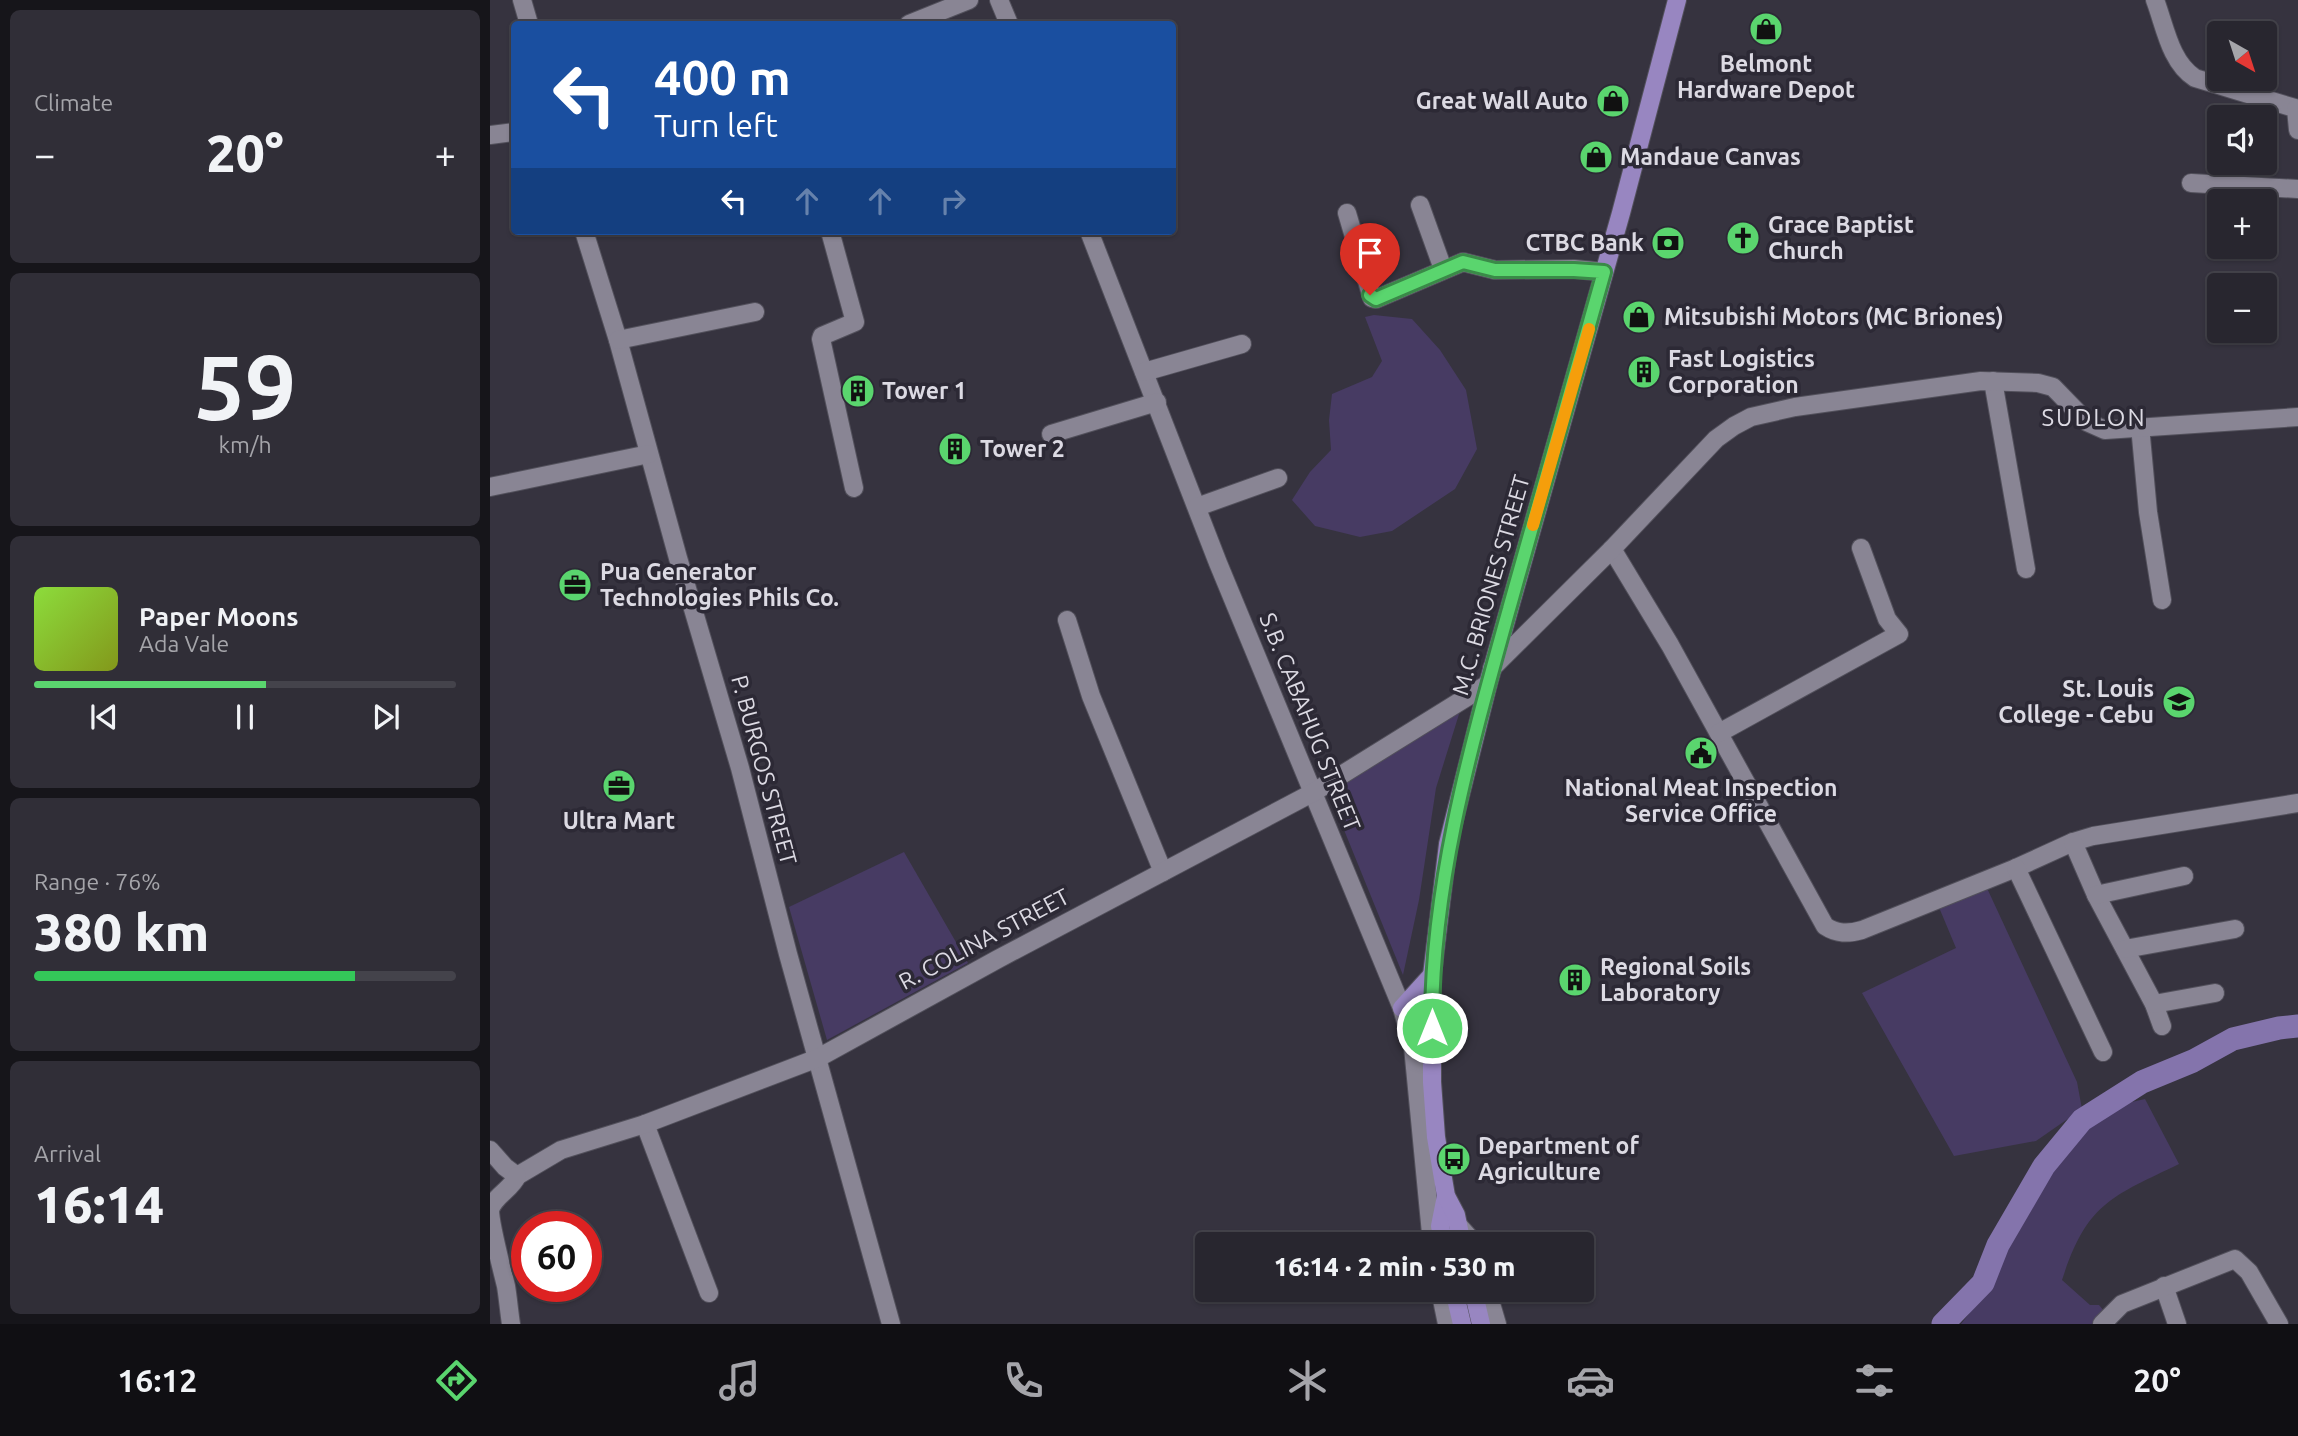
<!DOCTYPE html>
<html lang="en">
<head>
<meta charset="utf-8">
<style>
  :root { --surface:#28262f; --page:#302e37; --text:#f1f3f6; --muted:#a5a5aa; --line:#44434b; --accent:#5ad56e }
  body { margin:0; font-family:Ubuntu,sans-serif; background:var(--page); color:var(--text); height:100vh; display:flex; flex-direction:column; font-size:26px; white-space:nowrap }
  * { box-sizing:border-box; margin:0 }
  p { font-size:23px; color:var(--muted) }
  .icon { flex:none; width:38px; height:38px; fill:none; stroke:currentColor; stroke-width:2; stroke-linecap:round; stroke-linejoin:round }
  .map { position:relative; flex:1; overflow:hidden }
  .side { display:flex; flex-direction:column; gap:10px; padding:10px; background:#16151a; width:490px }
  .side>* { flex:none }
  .top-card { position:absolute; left:21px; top:21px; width:665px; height:214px; border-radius:7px; box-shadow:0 2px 5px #0004,0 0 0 2px var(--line); background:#1a4fa0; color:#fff; overflow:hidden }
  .needle { width:46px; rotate:141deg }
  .tools { position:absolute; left:1717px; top:21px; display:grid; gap:14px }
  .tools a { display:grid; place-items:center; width:70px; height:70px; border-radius:7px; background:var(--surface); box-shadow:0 2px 5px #0004,0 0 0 2px var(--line); font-size:35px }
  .speed { position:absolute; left:21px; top:1211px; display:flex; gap:14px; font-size:35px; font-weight:700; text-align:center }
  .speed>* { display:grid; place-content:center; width:91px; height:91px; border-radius:50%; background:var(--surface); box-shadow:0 2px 5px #0004,0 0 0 2px var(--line); line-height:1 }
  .speed .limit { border:10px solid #d22; background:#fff; color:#111 }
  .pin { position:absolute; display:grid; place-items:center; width:60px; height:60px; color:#fff; margin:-72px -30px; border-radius:50% 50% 50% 0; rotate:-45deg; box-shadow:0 0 7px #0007 }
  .pin .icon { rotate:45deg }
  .me { position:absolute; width:77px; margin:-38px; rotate:0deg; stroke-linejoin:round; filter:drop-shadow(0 0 5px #0008) }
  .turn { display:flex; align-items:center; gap:24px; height:147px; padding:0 28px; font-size:32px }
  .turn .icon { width:91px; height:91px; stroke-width:2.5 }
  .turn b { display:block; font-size:49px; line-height:60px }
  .lanes { display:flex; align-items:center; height:66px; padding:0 28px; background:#0003; justify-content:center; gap:35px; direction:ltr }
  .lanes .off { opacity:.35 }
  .big { font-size:52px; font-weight:800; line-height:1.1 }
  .side .widget { flex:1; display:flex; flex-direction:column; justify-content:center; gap:10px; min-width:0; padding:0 24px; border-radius:10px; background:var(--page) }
  .side .dial { align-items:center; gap:0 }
  .dial b { font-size:91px; line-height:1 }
  .song { display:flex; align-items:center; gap:21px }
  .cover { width:84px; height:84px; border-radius:10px; background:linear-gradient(135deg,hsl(90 70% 55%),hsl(70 70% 35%)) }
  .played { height:7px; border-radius:4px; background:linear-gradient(90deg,var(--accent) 55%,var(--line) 55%) }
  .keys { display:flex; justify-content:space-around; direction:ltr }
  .heat { display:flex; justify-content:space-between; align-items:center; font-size:38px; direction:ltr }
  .charge { height:10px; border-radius:5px; background:linear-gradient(90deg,#34c759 76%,var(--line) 0) }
  .trip { position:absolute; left:705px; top:1232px; width:399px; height:70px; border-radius:7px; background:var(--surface); box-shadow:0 2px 5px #0004,0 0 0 2px var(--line); font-weight:800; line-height:70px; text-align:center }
  .tabs { display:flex; height:112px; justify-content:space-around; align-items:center; background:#100f13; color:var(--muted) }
  .tabs .icon { width:49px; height:49px }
  .tabs .active { color:var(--accent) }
  .tabs b { font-size:32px; color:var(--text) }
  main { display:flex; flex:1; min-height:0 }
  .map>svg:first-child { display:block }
  .green { fill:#473b63 }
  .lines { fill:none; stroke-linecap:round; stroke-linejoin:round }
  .river { stroke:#8474ac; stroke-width:23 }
  .minor-casing { stroke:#52505b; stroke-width:20 }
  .major-casing { stroke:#52505b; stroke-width:20 }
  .minor { stroke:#898594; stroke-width:18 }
  .major { stroke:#9886c1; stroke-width:18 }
  .route-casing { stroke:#3a8a48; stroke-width:18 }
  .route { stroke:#5ad56e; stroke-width:12 }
  .slow { stroke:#f59e0b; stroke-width:12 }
  .labels { text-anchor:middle; stroke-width:7; stroke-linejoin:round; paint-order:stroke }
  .poi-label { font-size:23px; font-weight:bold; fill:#dcdae3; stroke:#2c2935; text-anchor:start }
  .street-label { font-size:23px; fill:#dcdae3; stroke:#2c2935 }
  .neighbourhood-label { font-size:24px; letter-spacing:2px; fill:#dcdae3; stroke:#2c2935 }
</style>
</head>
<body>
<main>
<section class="side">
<div class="widget"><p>Climate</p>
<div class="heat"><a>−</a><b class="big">20°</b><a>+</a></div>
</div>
<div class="widget dial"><b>59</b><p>km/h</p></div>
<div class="widget">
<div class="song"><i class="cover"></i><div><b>Paper Moons</b><p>Ada Vale</p></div></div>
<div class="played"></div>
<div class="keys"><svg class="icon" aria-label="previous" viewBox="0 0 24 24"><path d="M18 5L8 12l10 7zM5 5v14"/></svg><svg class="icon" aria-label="pause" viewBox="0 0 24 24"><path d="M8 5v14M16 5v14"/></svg><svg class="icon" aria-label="next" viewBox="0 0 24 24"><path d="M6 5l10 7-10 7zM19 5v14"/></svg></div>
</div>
<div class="widget"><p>Range · 76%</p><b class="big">380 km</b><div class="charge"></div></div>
<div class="widget"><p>Arrival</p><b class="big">16:14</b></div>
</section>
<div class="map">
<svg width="1808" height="1324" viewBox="0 0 1808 1324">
  <rect width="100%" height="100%" fill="#36333f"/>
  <g class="green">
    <path d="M884,315L922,319L950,350L976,390L987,449L965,489L902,531L870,537L825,526L802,500L820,472L841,450L839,420L842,394L882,377L892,361L875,317Z"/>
    <path d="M970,711L946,788L929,900L913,975L839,793Z"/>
    <path d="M414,852L478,963L337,1040L299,907Z"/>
    <path d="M1496,886L1587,1082L1592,1109L1546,1141L1464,1156L1372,993L1466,948L1448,905Z"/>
    <path d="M1655,1099L1689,1164C1621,1197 1597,1203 1572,1280L1600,1305H1609L1614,1311L1605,1324H1471L1502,1284L1516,1245L1544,1193L1580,1141L1595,1126L1633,1104Z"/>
  </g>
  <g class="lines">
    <path class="river" d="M1453,1324L1493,1283L1508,1245L1554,1166L1592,1120L1652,1082L1703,1061L1743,1039L1789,1028L1808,1026"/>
    <defs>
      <g id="minor">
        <path d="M32,0L39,24"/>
        <path d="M509,0L519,24"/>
        <path d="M1665,0C1675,26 1680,62 1705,78L1808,109"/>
        <path d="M419,24L479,0"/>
        <path d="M1806,109L1808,130"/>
        <path d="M0,135L24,132"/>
        <path d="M1701,183L1808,189"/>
        <path d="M930,205L953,269"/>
        <path d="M857,213L882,298L886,299L973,262L1005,270L1084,269L1114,272"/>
        <path d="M94,231L128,340L188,558L250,768L298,954L401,1324"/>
        <path d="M340,231L365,322L332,336L331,339L364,488"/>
        <path d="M599,231L728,563L912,1008L923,1047L942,1244"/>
        <path d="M128,340L265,312"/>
        <path d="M654,372L752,344"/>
        <path d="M1503,381L1536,569"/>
        <path d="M1650,426L1658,512L1672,600"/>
        <path d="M561,434L667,402"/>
        <path d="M0,487L159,454"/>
        <path d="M707,507L788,478"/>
        <path d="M1122,549L1180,645L1335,926C1347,934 1358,934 1372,930L1526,868L1583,842L1603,836L1808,803"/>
        <path d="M577,620L601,696L673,872"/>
        <path d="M1002,668L1122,549L1226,439L1244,426L1261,417L1305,407L1491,381L1548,383L1563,387L1597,422L1615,430L1808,417"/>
        <path d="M1229,733L1409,634L1397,619L1371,548"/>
        <path d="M1583,842L1606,895L1664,1004L1672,1026"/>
        <path d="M1526,868L1613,1052"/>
        <path d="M1606,895L1694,876"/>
        <path d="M1635,949L1745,929"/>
        <path d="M1664,1004L1725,993"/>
        <path d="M155,1124L219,1293"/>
        <path d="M0,1150L15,1167L27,1176"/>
        <path d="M27,1176L71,1150L155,1124L328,1058L508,959L824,792L998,684"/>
        <path d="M968,1225L985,1244"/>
        <path d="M1674,1286L1687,1324"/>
        <path d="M950,1290L957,1324"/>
        <path d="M997,1290L1007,1324"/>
        <path d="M21,1324C19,1311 18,1298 16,1286C12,1269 0,1225 0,1210C4,1196 22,1189 27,1176"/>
        <path d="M1612,1324L1632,1304L1745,1259L1759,1272L1789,1324"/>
      </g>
      <g id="major">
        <path d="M912,1008L942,975"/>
        <path d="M954,1244L950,1226L956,1196"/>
        <path d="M972,1244L966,1215L956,1196L946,1137L942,1082V975L958,844L998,684L1131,213L1187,0"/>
        <path d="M964,1290L972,1324"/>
        <path d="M983,1290L991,1324"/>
      </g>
    </defs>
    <use href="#minor" class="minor-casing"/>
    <use href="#major" class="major-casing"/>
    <use href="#minor" class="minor"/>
    <use href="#major" class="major"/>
  </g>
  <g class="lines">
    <defs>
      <path id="route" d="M880,295L886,299L973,262L1005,270H1084L1114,272C1083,385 1051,497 1019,609C981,746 941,885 942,1028"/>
    </defs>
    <use href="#route" class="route-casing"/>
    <use href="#route" class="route"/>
    <path class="slow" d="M1043,525L1099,329"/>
  </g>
  <defs>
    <symbol id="shop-disc" viewBox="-11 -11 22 22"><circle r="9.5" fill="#5ad56e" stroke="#2c2935"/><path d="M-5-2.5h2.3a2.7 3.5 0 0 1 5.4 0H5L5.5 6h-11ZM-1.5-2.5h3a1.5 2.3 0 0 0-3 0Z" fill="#111"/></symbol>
    <symbol id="church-disc" viewBox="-11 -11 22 22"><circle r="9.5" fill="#5ad56e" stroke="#2c2935"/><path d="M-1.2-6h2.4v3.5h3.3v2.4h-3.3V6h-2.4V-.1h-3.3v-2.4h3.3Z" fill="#111"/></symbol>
    <symbol id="bank-disc" viewBox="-11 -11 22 22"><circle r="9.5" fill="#5ad56e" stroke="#2c2935"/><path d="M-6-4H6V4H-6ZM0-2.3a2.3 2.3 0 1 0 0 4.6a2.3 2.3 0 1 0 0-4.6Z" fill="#111"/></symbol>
    <symbol id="building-disc" viewBox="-11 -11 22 22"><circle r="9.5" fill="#5ad56e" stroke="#2c2935"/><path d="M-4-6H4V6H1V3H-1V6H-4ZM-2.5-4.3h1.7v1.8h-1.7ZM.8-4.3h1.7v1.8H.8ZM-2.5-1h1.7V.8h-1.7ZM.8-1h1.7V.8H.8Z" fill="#111"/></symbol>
    <symbol id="office-disc" viewBox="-11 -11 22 22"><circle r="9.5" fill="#5ad56e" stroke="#2c2935"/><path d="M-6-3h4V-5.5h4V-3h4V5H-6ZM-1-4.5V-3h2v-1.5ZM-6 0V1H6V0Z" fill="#111"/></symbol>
    <symbol id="university-disc" viewBox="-11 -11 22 22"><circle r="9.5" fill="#5ad56e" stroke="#2c2935"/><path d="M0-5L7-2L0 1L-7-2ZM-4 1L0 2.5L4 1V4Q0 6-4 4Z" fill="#111"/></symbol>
    <symbol id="civic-disc" viewBox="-11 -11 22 22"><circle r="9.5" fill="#5ad56e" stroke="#2c2935"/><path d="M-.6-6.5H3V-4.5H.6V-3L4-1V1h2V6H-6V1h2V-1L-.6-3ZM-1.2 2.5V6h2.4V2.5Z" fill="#111"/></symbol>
    <symbol id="bus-disc" viewBox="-11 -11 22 22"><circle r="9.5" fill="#5ad56e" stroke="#2c2935"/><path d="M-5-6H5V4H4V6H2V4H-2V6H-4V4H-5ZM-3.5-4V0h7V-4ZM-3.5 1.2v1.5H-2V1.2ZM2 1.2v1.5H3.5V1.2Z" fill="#111"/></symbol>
  </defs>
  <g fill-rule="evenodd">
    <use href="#shop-disc" x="1257" y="10" width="38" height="38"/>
    <use href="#shop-disc" x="1104" y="82" width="38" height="38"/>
    <use href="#shop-disc" x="1087" y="138" width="38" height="38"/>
    <use href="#church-disc" x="1234" y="219" width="38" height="38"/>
    <use href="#bank-disc" x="1159" y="224" width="38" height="38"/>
    <use href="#shop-disc" x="1130" y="298" width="38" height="38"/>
    <use href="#building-disc" x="1135" y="353" width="38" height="38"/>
    <use href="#building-disc" x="349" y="372" width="38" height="38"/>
    <use href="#building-disc" x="446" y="430" width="38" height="38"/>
    <use href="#office-disc" x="66" y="566" width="38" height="38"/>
    <use href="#university-disc" x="1670" y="683" width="38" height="38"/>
    <use href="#civic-disc" x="1192" y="734" width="38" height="38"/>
    <use href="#office-disc" x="110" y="767" width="38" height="38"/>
    <use href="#building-disc" x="1066" y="961" width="38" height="38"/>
    <use href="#bus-disc" x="945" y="1140" width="38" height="38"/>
  </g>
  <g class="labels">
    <g class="poi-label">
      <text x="1276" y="72" text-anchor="middle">Belmont<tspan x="1276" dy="26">Hardware Depot</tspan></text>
      <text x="1098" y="109" text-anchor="end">Great Wall Auto</text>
      <text x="1130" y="165">Mandaue Canvas</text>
      <text x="1278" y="233">Grace Baptist<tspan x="1278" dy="26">Church</tspan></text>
      <text x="1154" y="251" text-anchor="end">CTBC Bank</text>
      <text x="1174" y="325">Mitsubishi Motors (MC Briones)</text>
      <text x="1178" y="367">Fast Logistics<tspan x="1178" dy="26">Corporation</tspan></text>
      <text x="392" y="399">Tower 1</text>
      <text x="490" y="457">Tower 2</text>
      <text x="110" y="580">Pua Generator<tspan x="110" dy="26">Technologies Phils Co.</tspan></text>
      <text x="1664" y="697" text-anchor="end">St. Louis<tspan x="1664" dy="26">College - Cebu</tspan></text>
      <text x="1211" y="796" text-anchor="middle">National Meat Inspection<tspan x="1211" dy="26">Service Office</tspan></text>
      <text x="129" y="829" text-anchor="middle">Ultra Mart</text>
      <text x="1110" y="975">Regional Soils<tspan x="1110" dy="26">Laboratory</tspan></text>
      <text x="988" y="1154">Department of<tspan x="988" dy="26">Agriculture</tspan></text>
    </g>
    <g class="street-label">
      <text transform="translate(1001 585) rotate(-74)" y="8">M.C. BRIONES STREET</text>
      <text transform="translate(820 722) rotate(68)" y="8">S.B. CABAHUG STREET</text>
      <text transform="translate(274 770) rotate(75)" y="8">P. BURGOS STREET</text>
      <text transform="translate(494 939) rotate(-28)" y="8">R. COLINA STREET</text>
    </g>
    <g class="neighbourhood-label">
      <text x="1604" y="426">SUDLON</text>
    </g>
  </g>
</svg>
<div class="tools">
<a><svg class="needle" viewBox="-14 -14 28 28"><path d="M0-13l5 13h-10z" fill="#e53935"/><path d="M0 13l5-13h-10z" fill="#a5a5aa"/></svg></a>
<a><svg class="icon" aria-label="sound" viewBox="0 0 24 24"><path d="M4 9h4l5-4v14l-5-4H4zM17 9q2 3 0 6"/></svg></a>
<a>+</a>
<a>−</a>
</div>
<div class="speed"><div class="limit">60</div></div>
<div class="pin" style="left:880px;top:295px;background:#d93025"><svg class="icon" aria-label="arrive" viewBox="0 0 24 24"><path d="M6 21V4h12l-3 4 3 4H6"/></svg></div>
<svg class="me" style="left:942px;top:1028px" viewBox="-20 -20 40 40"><circle r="17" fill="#5ad56e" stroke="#fff" stroke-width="3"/><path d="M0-11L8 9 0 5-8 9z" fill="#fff"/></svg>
<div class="trip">16:14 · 2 min · 530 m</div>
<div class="top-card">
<div class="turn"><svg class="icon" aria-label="left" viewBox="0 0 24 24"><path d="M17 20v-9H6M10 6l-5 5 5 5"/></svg><div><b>400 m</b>Turn left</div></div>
<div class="lanes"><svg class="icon" aria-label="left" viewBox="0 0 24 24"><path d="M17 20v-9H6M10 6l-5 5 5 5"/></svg><svg class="icon off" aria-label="ahead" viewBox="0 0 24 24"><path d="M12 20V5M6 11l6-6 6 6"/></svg><svg class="icon off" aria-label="ahead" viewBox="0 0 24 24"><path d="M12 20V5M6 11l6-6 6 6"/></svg><svg class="icon off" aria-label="right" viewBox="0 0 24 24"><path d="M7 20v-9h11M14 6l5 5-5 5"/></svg></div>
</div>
</div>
</main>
<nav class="tabs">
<b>16:12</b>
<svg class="icon active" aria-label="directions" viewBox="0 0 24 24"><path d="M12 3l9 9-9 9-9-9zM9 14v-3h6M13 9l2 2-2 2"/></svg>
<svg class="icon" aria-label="music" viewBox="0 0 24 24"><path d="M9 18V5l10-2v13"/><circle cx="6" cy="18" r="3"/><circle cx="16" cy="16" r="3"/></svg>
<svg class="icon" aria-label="phone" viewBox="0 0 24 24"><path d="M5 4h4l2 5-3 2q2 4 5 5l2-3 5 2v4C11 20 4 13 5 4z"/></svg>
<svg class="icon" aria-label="climate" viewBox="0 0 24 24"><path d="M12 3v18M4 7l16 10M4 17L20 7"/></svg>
<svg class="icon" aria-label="car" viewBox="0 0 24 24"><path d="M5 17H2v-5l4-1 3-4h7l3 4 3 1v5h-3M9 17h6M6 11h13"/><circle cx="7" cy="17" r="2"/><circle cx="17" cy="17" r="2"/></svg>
<svg class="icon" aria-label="filters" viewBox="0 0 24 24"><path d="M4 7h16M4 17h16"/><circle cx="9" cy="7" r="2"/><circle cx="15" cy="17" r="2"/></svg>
<b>20°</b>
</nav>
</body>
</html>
